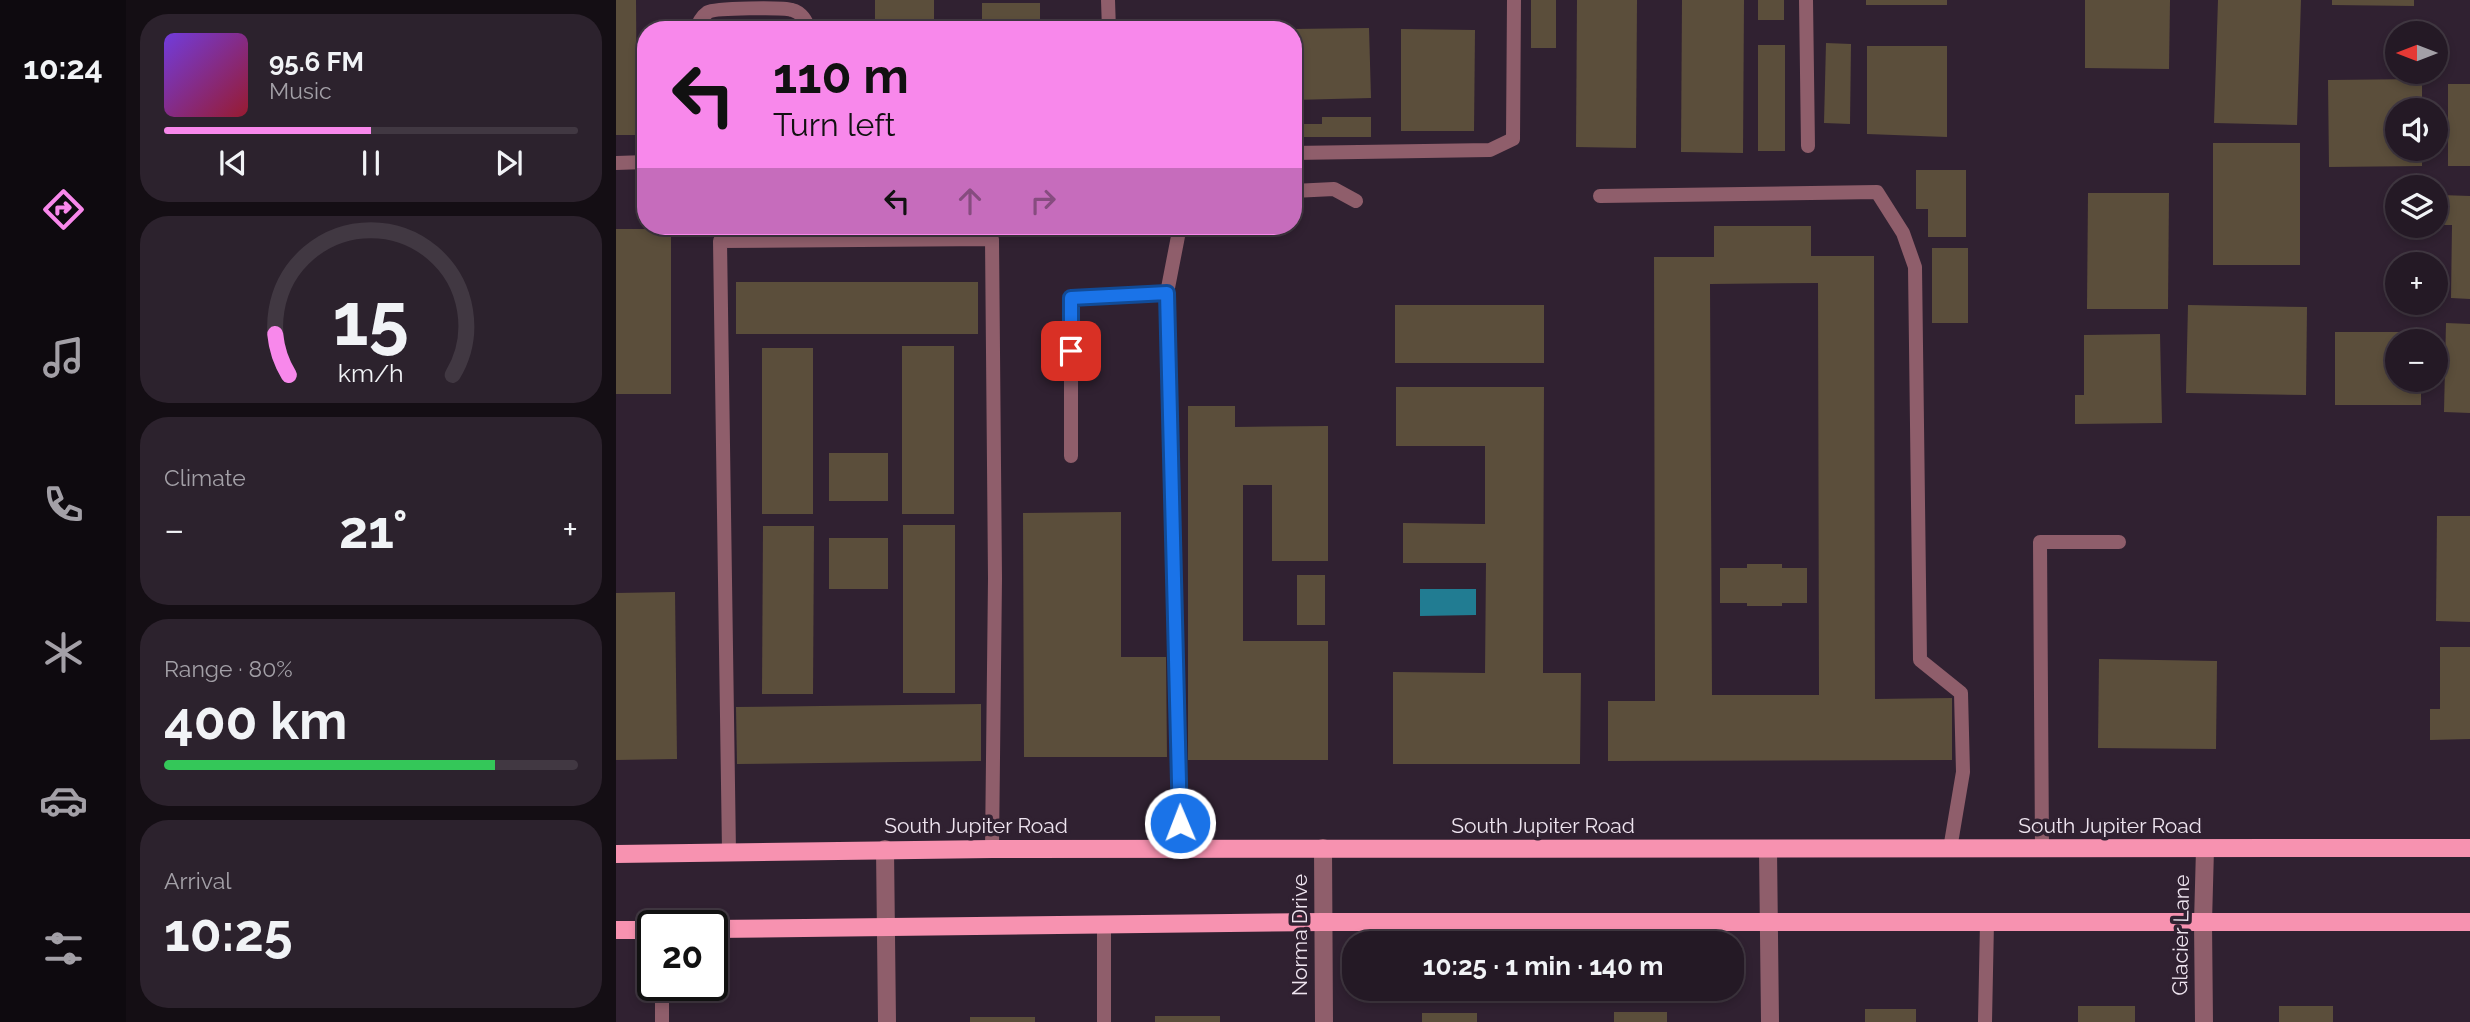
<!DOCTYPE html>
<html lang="en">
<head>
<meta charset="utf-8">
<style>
  :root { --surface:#241925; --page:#2c222d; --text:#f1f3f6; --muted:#a3a0a7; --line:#413842; --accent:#f888eb }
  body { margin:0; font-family:Raleway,sans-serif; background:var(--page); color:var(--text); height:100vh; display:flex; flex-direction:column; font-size:26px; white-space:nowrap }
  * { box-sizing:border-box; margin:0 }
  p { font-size:23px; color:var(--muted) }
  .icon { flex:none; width:38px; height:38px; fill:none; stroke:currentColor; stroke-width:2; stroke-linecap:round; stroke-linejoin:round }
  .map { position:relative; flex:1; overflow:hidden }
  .drawer { display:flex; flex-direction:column; gap:14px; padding:14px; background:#140e14; width:490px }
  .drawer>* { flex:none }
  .guide { position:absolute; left:21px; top:21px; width:665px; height:214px; border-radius:28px; box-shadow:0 4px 10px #0003,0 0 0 2px var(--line); background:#f888eb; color:#111; overflow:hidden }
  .needle { width:46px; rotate:270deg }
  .tools { position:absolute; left:1769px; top:21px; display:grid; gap:14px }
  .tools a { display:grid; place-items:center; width:63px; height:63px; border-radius:50%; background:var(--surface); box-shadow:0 4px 10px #0003,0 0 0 2px var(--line); font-size:35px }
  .speed { position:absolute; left:21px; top:910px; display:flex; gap:14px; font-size:35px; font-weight:700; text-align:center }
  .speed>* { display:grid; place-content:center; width:91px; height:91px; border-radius:50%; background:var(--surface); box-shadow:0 4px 10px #0003,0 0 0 2px var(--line); line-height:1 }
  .speed .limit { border:4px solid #111; border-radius:10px; background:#fff; color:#111 }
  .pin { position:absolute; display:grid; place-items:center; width:60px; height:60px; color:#fff; margin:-30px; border-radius:14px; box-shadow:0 4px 10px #0006 }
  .me { position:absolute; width:77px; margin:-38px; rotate:359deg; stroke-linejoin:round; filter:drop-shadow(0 0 5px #0008) }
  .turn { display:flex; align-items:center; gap:24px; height:147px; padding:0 21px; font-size:32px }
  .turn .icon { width:91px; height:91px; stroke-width:2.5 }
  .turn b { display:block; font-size:49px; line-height:60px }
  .lanes { display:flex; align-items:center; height:66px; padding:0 21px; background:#0003; justify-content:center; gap:35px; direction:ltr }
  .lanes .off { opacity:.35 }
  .big { font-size:52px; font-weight:700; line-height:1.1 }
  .drawer .tile { flex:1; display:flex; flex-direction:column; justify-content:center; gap:10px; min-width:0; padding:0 24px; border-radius:28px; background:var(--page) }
  .drawer .dial { align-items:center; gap:0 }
  .dial svg { height:182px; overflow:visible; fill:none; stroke:var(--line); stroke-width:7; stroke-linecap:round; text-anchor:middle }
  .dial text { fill:var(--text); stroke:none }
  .song { display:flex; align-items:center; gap:21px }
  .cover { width:84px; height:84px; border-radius:10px; background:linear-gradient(135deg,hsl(260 70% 55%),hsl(350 70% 35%)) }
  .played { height:7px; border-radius:4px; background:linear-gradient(90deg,var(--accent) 50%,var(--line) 50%) }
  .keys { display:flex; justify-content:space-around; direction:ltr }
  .heat { display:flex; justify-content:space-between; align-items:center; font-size:38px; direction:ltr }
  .charge { height:10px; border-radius:5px; background:linear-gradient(90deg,#34c759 80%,var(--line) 0) }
  .trip { position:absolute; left:726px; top:931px; width:402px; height:70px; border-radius:28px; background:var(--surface); box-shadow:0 4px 10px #0003,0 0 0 2px var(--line); font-weight:700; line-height:70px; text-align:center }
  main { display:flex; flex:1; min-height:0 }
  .menu { display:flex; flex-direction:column; width:126px; justify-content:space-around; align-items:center; background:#0e0a0f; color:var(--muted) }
  .menu .icon { width:49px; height:49px }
  .menu .on { color:var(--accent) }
  .menu b { font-size:32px; color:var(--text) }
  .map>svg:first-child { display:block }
  .water { fill:#217c92 }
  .building { fill:#5b4e3b; fill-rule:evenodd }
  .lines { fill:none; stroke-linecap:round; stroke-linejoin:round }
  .lane { stroke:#8f5e6b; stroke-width:14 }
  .street { stroke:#8f5e6b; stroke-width:18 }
  .primary { stroke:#f792b0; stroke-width:18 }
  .route-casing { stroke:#114b97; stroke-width:18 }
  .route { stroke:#1a73e8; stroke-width:12 }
  .labels { text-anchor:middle; stroke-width:7; stroke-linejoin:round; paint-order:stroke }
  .street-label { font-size:21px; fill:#eee4ef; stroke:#302131 }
</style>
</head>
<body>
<main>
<nav class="menu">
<b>10:24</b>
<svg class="icon on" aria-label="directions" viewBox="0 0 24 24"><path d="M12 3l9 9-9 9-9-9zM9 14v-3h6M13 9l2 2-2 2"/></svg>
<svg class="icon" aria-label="music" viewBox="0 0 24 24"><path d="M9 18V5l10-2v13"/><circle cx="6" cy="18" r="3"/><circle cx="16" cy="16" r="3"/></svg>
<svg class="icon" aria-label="phone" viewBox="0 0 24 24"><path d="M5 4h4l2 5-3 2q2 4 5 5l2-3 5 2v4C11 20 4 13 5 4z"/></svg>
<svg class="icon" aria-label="climate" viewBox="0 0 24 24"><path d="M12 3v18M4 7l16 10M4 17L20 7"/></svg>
<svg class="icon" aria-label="car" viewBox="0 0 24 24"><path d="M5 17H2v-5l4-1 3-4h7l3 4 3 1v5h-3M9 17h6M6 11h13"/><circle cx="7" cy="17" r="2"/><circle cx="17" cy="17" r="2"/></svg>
<svg class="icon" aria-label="filters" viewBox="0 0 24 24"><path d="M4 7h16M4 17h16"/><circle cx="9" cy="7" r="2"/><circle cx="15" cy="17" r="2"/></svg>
</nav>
<section class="drawer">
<div class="tile">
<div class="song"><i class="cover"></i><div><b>95.6 FM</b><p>Music</p></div></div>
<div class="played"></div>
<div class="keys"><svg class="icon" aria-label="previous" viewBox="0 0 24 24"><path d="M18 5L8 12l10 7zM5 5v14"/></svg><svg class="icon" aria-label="pause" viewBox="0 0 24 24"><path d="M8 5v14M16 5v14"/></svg><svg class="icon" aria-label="next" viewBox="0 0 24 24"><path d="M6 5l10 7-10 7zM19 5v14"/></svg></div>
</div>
<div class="tile dial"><svg viewBox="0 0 100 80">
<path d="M14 69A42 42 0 1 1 86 69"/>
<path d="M14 69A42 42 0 0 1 8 51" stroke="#f888eb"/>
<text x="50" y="56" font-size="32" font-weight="700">15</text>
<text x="50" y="72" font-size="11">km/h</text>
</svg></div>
<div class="tile"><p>Climate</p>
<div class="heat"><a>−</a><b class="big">21°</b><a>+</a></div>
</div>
<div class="tile"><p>Range · 80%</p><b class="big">400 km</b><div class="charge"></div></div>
<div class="tile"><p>Arrival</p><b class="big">10:25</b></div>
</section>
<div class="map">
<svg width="1854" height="1022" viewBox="0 0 1854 1022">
  <rect width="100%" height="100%" fill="#302131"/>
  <path class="water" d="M804,589H860V615L804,616Z"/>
  <g class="building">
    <path d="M0,0H20L21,135H0Z"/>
    <rect x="259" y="0" width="59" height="30"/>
    <rect x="915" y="0" width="25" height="48"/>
    <path d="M961,0H1021L1020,148L960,147Z"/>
    <path d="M1066,0H1128L1127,153L1065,152Z"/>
    <rect x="1142" y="0" width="26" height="20"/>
    <rect x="1250" y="0" width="81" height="5"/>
    <path d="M1469,0H1554L1553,69L1469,68Z"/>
    <path d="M1602,0H1685L1681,125L1598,123Z"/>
    <path d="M1716,0H1798V6L1716,5Z"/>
    <rect x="366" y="3" width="58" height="27"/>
    <path d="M753,28L755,98L677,100V29Z"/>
    <path d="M785,29L859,30L858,131H785Z"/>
    <path d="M1210,43L1235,44L1234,124L1208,123Z"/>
    <rect x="1142" y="45" width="27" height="106"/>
    <path d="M1251,46H1331V137L1251,134Z"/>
    <path d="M1806,79V110H1782V149H1806V166L1713,167L1712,80Z"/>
    <rect x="1832" y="84" width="22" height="82"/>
    <path d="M706,117H755V137H677V124H706Z"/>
    <rect x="1597" y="143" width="87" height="122"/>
    <path d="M1300,170H1350V237H1312V209H1300Z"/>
    <path d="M1472,193H1553L1552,309H1471Z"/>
    <path d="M1825,195L1854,196V299L1835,298L1836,225H1825Z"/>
    <path d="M1098,226H1195V256H1258L1259,699L1336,698V760L992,761V701H1039L1038,257H1098ZM1202,283L1203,695H1096L1094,284Z"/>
    <rect x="0" y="229" width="55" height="165"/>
    <rect x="1316" y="248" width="36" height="75"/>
    <rect x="120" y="282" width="242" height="52"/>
    <rect x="779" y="305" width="149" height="58"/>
    <path d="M1572,305L1691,307L1690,395L1570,393Z"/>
    <path d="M1830,323L1854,324V413L1828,412Z"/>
    <path d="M1719,332H1805V341H1782V380H1805V405H1719Z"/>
    <path d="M1544,334L1546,423L1459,424V395H1468V335Z"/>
    <rect x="286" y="346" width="52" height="168"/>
    <rect x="146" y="348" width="51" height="166"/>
    <path d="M780,387H928L927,673H965L964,764H777V672L869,673L870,563H787V523L869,524V446H780Z"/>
    <path d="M572,406H619V427L712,426V561H656V485H627V641H712V760H572Z"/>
    <rect x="213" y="453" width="59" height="48"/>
    <path d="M505,512V657H550L551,757H408L407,513Z"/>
    <path d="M1821,516H1854V622L1820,621Z"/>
    <rect x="287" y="525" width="52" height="168"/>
    <path d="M147,526H198L197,694H146Z"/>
    <rect x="213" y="538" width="59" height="51"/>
    <path d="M1131,564H1166V568H1191V603H1166V606H1131V603H1104V568H1131Z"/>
    <rect x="681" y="575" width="28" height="50"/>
    <path d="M59,592L61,759L0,760V593Z"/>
    <path d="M1824,647H1854V739L1814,740V709H1824Z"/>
    <path d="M1483,659L1601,661L1600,749L1482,748Z"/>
    <path d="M365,704V761L121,764L120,707Z"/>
    <rect x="1462" y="1006" width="57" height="16"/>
    <rect x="1663" y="1006" width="54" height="16"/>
    <rect x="1249" y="1009" width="51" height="13"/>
    <rect x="998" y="1012" width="53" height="10"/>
    <rect x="806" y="1013" width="55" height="9"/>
    <rect x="539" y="1016" width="65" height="6"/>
    <rect x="354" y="1017" width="65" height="5"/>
  </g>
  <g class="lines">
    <g class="lane">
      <path d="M492,0L493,30"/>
      <path d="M1190,0L1192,146"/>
      <path d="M80,30C83,22 85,17 92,12C99,8 167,7 176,10C185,12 191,21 193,30"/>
      <path d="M677,153L874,150L897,139L898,0"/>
      <path d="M0,163L30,162"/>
      <path d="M677,191L718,189L740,201"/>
      <path d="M984,196L1261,192L1287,233L1299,267L1304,660L1345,693L1347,772L1334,849"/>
      <path d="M551,293L564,226"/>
      <path d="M455,456V298L551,293L565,849"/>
      <path d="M1426,849L1424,542H1503"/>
      <path d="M113,852L104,241L376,239L379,578L376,849"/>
      <path d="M488,925V1022"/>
      <path d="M46,985V1022"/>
      <path d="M1369,1022L1371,922"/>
    </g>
    <g class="street">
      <path d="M707,848L708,1022"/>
      <path d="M269,849L271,1022"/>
      <path d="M1152,849L1154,1022"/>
      <path d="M1588,1022L1587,922L1589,849"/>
    </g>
    <g class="primary">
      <path d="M0,854L376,849L1854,848"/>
      <path d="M96,929L707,922H1854"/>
      <path d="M0,930H37"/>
    </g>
  </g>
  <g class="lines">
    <defs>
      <path id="route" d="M455,351V298L551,293L564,823"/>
    </defs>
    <use href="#route" class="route-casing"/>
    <use href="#route" class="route"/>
  </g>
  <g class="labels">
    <g class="street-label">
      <text x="360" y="833">South Jupiter Road</text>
      <text x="927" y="833">South Jupiter Road</text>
      <text x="1494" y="833">South Jupiter Road</text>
      <text transform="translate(684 935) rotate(-90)" y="7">Norma Drive</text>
      <text transform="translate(1565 935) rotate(-89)" y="7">Glacier Lane</text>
    </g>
  </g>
</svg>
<div class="tools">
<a><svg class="needle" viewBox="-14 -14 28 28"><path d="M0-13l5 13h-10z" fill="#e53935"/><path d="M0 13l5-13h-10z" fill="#a3a0a7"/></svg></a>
<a><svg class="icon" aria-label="sound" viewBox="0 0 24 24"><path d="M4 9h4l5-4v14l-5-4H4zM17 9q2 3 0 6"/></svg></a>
<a><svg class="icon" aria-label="layers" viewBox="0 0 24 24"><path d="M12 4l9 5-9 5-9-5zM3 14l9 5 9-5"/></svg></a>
<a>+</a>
<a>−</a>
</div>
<div class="speed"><div class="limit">20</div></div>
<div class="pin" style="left:455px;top:351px;background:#d93025"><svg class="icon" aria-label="arrive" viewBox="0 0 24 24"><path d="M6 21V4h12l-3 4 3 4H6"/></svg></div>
<svg class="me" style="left:564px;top:823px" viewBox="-20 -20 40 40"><circle r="17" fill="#1a73e8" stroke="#fff" stroke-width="3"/><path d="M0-11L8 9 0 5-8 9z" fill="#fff"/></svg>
<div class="trip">10:25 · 1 min · 140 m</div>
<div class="guide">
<div class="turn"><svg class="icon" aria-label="left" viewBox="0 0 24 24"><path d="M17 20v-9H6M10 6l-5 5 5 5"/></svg><div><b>110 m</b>Turn left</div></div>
<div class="lanes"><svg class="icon" aria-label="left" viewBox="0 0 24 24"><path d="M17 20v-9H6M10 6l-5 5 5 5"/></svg><svg class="icon off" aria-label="ahead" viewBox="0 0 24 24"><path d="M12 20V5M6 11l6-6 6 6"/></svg><svg class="icon off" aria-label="right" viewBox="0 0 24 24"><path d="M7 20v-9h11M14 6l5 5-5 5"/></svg></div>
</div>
</div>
</main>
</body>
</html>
